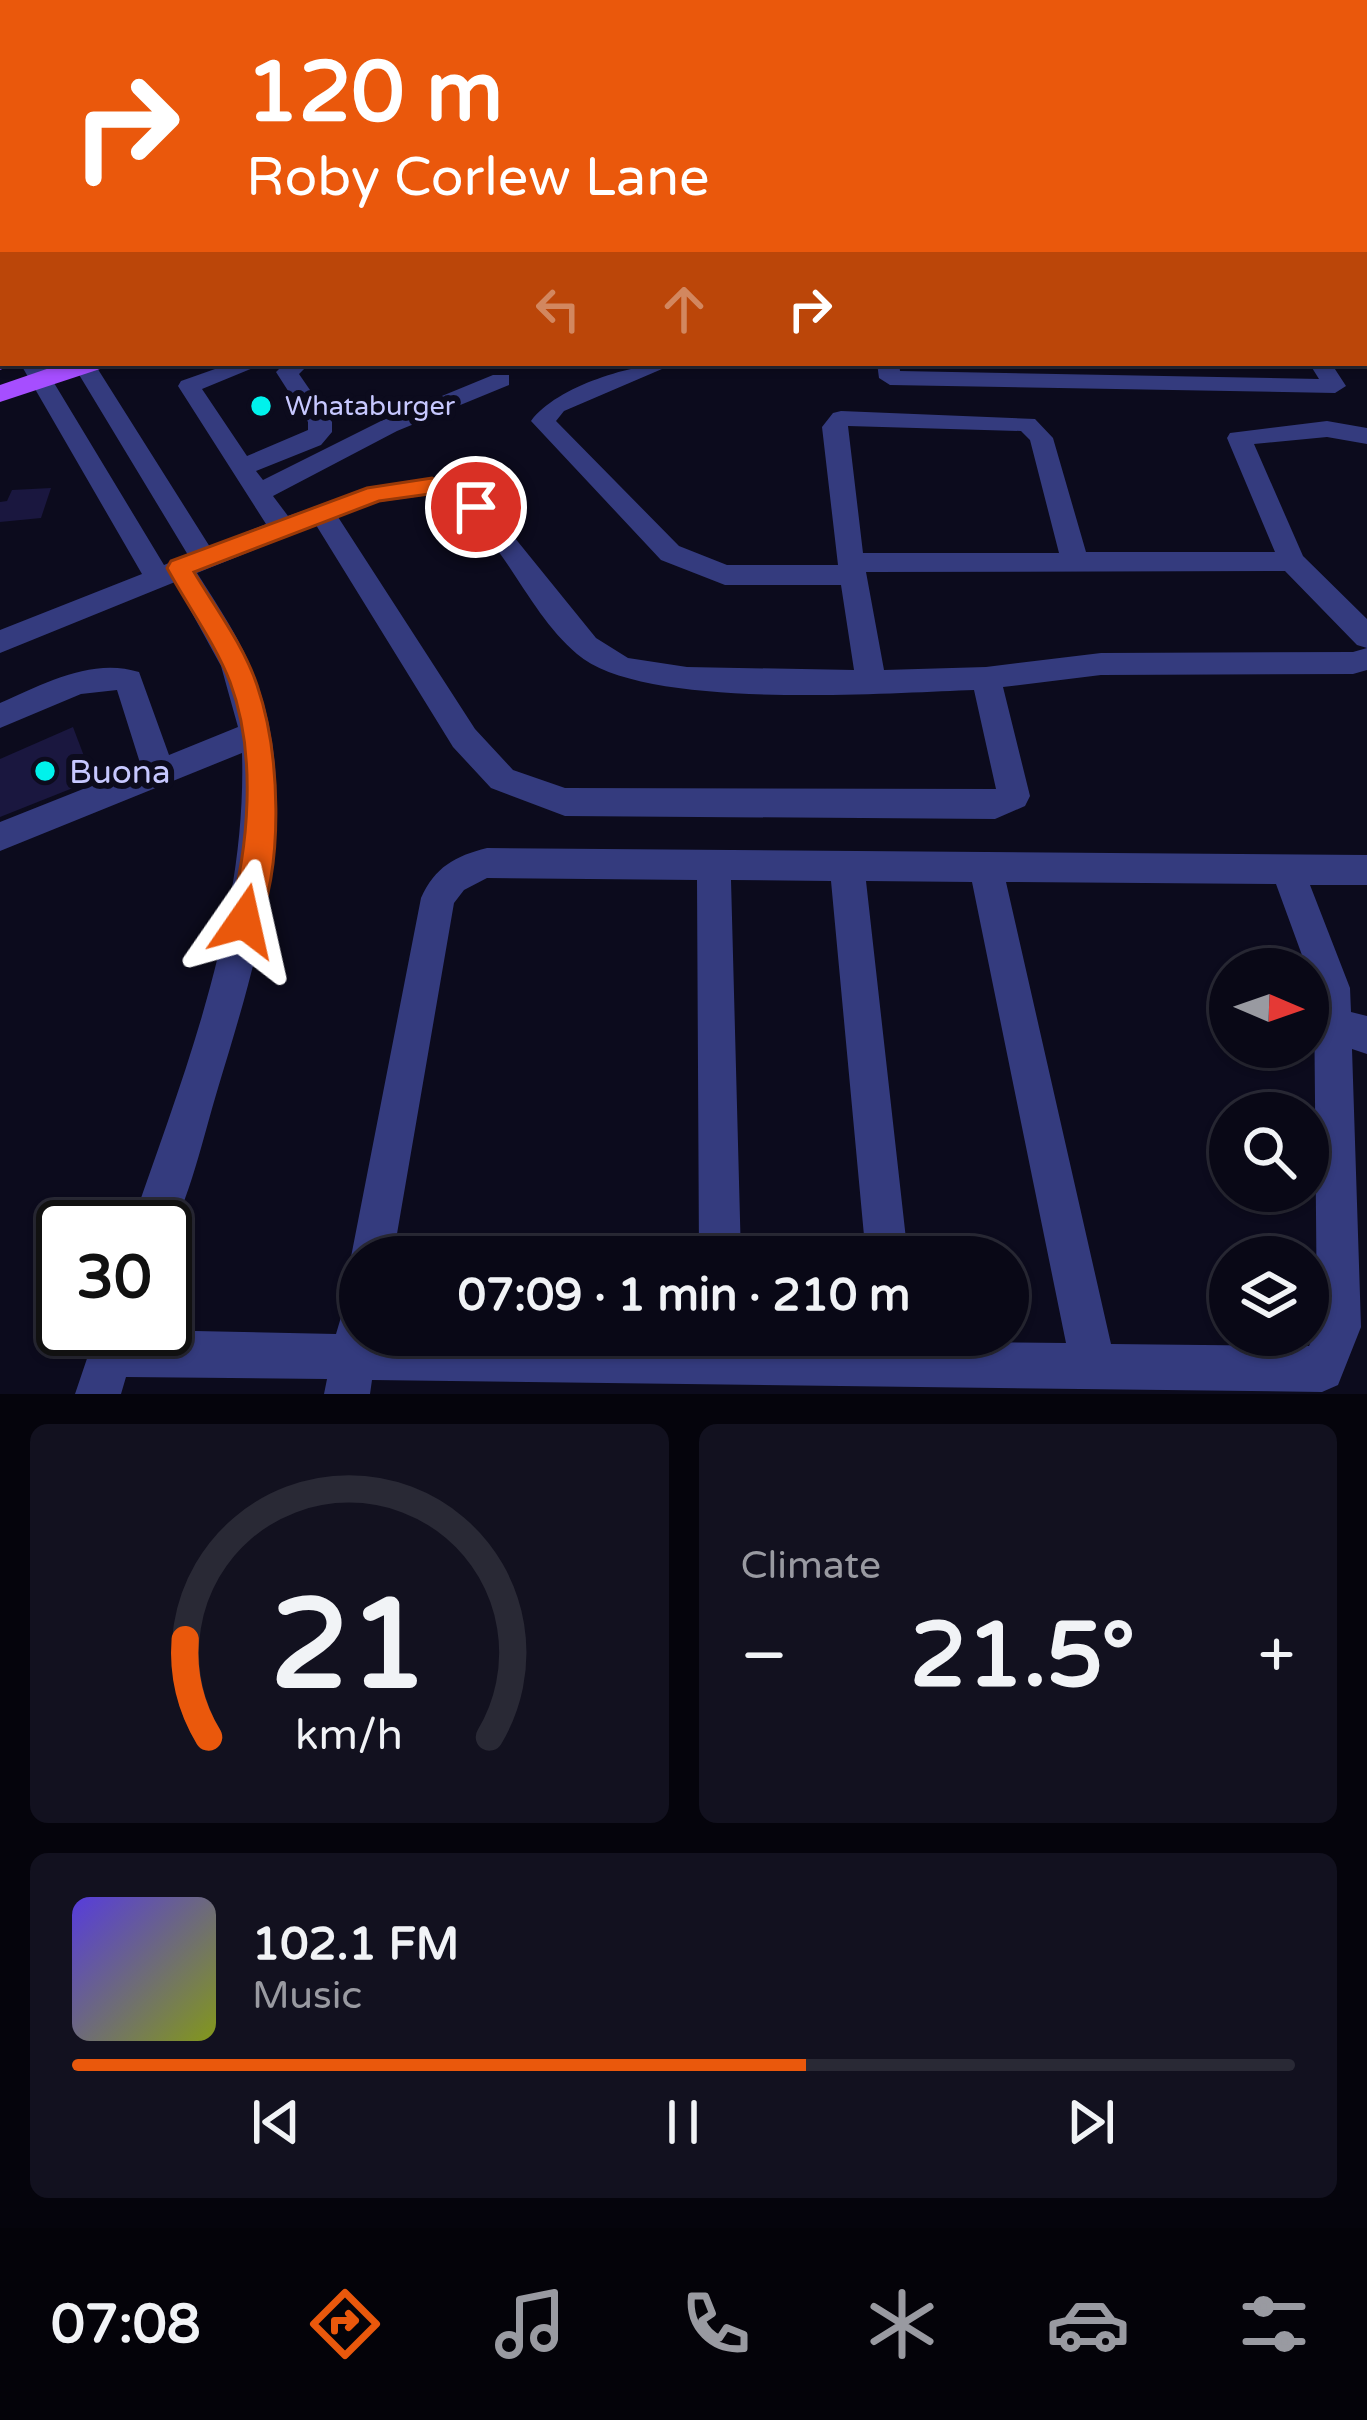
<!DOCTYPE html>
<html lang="en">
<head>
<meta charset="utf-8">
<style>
  :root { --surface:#090816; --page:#12111f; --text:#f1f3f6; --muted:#999aa1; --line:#292935; --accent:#ea580c }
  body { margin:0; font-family:"Varela Round",sans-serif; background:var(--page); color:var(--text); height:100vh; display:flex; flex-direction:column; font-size:45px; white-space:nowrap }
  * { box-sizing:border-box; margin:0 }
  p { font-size:39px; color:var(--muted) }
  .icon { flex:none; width:66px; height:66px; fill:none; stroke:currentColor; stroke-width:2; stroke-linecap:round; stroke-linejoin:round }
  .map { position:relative; height:1394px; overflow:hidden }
  .sheet { display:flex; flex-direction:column; gap:30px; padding:30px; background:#05040c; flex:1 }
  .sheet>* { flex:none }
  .banner { position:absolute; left:0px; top:0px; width:1368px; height:366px; box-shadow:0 3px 9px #0004,0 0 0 3px var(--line); background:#ea580c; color:#fff; overflow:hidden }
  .needle { width:78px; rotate:92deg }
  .fabs { position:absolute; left:1209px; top:948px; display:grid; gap:24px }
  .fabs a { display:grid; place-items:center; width:120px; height:120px; border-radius:50%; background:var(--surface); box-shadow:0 3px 9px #0004,0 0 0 3px var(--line); font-size:60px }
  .speed { position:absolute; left:36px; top:1200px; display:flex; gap:24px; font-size:60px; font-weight:700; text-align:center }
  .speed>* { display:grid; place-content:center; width:156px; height:156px; border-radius:50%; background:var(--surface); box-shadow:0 3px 9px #0004,0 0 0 3px var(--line); line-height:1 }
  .speed .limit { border:6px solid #111; border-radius:18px; background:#fff; color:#111 }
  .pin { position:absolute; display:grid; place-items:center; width:102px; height:102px; color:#fff; margin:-51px; border:6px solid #fff; border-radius:50%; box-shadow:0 3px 12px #0007 }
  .me { position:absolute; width:132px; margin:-66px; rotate:11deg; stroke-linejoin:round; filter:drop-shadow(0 0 9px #0008) }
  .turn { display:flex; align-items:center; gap:42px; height:252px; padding:0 48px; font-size:54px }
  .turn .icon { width:156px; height:156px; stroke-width:2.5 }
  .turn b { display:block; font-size:84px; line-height:102px }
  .lanes { display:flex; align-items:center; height:114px; padding:0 48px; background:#0003; justify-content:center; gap:60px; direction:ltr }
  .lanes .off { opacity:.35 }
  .big { font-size:90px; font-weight:800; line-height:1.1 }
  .sheet .card { flex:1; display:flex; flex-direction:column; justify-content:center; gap:18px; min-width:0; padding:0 42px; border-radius:18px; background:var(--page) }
  .sheet .dial { align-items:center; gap:0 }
  .dial svg { height:312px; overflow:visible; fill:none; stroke:var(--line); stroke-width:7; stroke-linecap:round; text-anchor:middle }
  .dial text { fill:var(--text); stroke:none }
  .song { display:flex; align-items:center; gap:36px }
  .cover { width:144px; height:144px; border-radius:18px; background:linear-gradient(135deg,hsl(250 70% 55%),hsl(70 70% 35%)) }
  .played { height:12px; border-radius:6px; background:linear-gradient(90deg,var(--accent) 60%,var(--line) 60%) }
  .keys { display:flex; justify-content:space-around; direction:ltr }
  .heat { display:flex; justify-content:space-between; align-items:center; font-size:66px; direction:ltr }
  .sheet .tiles { flex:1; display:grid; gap:30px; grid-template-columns:1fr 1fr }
  .card:last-child { grid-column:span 2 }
  .trip { position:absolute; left:339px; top:1236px; width:690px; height:120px; border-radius:60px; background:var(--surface); box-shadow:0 3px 9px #0004,0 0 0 3px var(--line); font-weight:800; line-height:120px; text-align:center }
  .tab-bar { display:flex; height:192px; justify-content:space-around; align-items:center; background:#040309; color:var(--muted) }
  .tab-bar .icon { width:84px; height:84px }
  .tab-bar .selected { color:var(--accent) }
  .tab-bar b { font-size:54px; color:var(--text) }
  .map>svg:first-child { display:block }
  .building { fill:#1a173f }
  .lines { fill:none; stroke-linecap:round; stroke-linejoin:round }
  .minor { fill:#343b7e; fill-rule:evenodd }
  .major { fill:#a64eff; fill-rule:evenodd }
  .route { fill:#ea580c; stroke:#983908; stroke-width:3 }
  .poi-dot { fill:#00f2ec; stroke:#0c0b1d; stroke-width:4.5 }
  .labels { text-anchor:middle; stroke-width:12; stroke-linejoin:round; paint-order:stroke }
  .far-poi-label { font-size:27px; fill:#c7c8ff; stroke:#0c0b1d; text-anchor:start }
  .poi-label { font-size:33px; fill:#c7c8ff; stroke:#0c0b1d; text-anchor:start }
</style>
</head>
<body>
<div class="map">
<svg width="1367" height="1394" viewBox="0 0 1367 1394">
  <rect width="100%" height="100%" fill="#0c0b1d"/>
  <g class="building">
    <path d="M51,488L41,518L0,522V502L7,501L12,490Z"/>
    <path d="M73,727L93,780L0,817V759Z"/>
  </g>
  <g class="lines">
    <g class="minor">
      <path d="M90,0H106L108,3H92Z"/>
      <path d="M633,0H651L653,3H635Z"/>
      <path d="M1184,0H1200L1202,3H1186Z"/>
      <path d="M1220,0H1236L1238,3H1222Z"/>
      <path d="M0,76L3,77V89L0,88Z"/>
      <rect x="1365" y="106" width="2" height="12"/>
      <rect x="1365" y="198" width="2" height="12"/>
      <path d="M3,231V243L0,244V232Z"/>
      <rect x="0" y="300" width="3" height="18"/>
      <path d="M1365,334L1367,335V351L1365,350Z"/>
      <path d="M20,363H42L164,565L188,555L72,363H94L210,547L266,524L178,386L181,381L232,363H265L202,389L247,456L308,430V422L276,372L285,363H310L299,374L332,422V432L321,445L256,471L263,480L381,421L493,375H509V385L397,431L273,496L288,516L375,486L432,478L485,501L596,638L628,658L687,667L854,670L841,585H725L661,560L531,421C557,386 634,363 676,363L564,411L556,421L679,546L727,565H838L822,427L833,413L841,411L1035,419L1053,438L1086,552H1275L1227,438L1230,433L1327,421L1367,428V444L1327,437L1254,444L1303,556L1367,619V648L1357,645L1285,571L866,572L884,670L986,667L1101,653L1353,652L1367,648V670L1353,674L1101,675L1003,687L1030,796L1025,806L995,819L565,816L491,788L453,747L316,525L197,573C218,606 241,640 255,677C305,808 257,959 218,1088C204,1134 189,1203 165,1243V1227H131C184,1073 247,918 242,753L0,851V822L141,766L117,690L81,694L0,728V703C43,684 92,657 139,672L169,755L238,727L221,666L175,582L0,653V630L142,574ZM848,426L1021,431L1030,440L1059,553H863ZM429,495C442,501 459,506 469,516C510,556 533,617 577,654C642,711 884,693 974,690L996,789L565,788L513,770L475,729L338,517L379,502Z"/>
      <path d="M877,363H899L900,371L1319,379L1309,363H1331L1346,386L1335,393L890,385L879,378Z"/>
      <path d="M487,848L1367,855V885H1310L1350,988L1351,1012L1367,1016V1054L1352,1049L1361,1327L1338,1385L1322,1392L372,1380L370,1394H324L327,1379L126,1377L121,1394H75L97,1329L336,1334L344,1307L360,1301V1335L1066,1343L972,882L866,881L908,1257H866L831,881L731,880L741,1257H699L697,880L487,878L464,890L454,903L393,1257H360L357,1272L351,1257L421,898C435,867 455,856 487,848ZM1006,882L1276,884L1314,988L1317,1327L1309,1346L1111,1344Z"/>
    </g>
    <g class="major">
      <path d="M988,0H1006L986,3Z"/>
      <path d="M1027,0H1045L1026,3Z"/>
      <path d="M3,353V363H15L0,370Z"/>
      <path d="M64,363H103L100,369L0,402V385Z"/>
    </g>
  </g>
  <path class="route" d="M432,478L487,507L476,515L429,494L379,501L194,572C215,607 244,646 257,685C280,752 285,866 255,932L244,936L233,932L228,921C249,849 257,754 230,682C215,643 187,605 167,568L171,561L367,488Z"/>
  <g class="poi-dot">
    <circle cx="261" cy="406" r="12"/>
    <circle cx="45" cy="771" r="12"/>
  </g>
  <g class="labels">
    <g class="far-poi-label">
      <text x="285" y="415">Whataburger</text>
    </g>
    <g class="poi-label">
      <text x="69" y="783">Buona</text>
    </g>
  </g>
</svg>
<div class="fabs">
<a><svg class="needle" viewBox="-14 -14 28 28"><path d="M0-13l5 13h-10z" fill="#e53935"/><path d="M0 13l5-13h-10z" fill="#999aa1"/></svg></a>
<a><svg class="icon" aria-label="search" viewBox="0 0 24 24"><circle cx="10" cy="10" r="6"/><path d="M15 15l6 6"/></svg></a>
<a><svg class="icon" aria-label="layers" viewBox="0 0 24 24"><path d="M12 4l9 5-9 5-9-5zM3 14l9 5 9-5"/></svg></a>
</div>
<div class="speed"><div class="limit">30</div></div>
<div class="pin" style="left:476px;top:507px;background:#d93025"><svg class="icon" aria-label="arrive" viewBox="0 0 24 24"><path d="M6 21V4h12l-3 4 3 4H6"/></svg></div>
<svg class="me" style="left:244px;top:921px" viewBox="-20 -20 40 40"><path d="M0-17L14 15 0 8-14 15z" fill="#ea580c" stroke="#fff" stroke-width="4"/></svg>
<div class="trip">07:09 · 1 min · 210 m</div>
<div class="banner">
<div class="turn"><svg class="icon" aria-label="right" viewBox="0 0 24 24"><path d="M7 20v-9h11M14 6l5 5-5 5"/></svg><div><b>120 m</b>Roby Corlew Lane</div></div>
<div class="lanes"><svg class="icon off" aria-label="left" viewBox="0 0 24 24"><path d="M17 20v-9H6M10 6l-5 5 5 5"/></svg><svg class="icon off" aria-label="ahead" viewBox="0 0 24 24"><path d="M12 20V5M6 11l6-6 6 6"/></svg><svg class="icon" aria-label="right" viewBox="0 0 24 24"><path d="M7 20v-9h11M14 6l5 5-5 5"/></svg></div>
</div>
</div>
<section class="sheet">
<div class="tiles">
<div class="card dial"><svg viewBox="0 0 100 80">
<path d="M14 69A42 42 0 1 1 86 69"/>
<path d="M14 69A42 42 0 0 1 8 44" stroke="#ea580c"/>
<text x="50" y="56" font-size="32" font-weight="700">21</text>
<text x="50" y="72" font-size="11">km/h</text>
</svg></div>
<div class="card"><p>Climate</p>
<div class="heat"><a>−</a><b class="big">21.5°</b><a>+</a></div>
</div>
<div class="card">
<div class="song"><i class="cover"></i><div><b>102.1 FM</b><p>Music</p></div></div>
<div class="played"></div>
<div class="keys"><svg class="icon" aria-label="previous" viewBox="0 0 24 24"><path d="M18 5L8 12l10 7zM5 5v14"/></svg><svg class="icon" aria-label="pause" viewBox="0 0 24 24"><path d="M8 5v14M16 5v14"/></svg><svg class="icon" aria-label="next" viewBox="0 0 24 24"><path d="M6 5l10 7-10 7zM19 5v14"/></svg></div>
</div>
</div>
</section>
<nav class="tab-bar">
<b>07:08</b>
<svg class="icon selected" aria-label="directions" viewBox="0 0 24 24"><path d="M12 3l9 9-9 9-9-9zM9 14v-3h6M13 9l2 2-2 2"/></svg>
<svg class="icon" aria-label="music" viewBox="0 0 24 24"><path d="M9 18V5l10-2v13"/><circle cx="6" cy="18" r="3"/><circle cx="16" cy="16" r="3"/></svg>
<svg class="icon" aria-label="phone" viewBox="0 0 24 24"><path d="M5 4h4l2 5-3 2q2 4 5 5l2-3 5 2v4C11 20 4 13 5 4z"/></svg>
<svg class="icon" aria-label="climate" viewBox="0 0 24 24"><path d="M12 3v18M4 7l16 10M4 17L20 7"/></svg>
<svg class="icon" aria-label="car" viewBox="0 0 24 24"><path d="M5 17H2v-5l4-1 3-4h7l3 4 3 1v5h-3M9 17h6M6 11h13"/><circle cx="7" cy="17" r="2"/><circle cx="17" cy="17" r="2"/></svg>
<svg class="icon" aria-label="filters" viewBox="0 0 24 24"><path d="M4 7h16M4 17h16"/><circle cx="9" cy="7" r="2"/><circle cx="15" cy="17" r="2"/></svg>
</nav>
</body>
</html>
